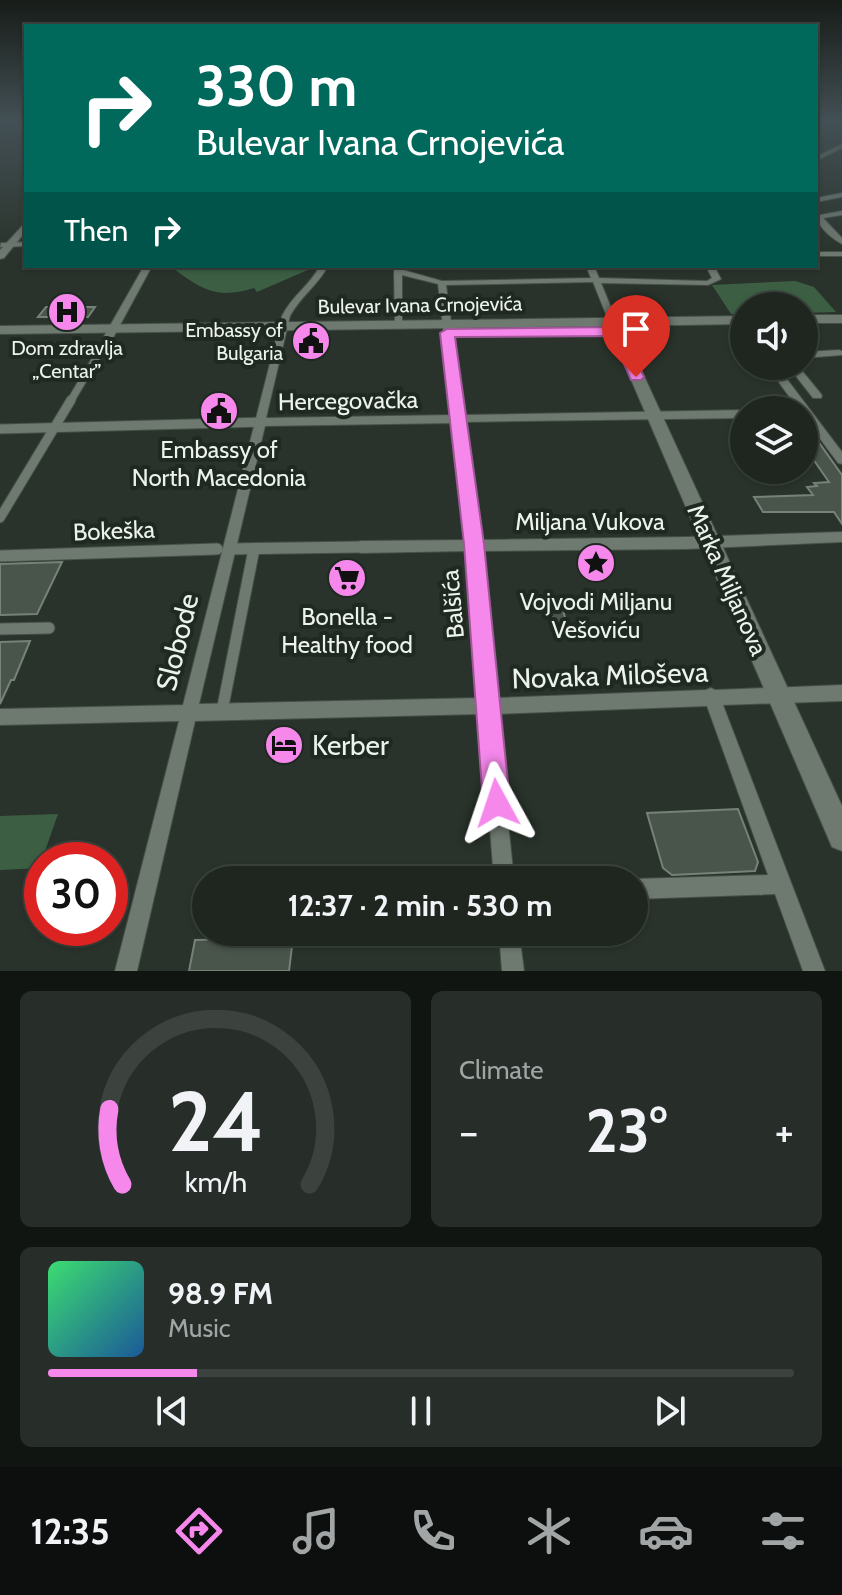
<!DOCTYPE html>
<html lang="en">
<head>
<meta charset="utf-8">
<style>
  :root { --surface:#1f2620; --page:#272e29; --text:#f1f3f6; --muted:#a1a5a5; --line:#3c433e; --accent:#f688ec }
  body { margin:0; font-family:Cabin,sans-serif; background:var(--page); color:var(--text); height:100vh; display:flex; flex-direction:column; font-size:30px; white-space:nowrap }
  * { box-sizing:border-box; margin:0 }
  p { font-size:26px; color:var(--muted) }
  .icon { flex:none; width:44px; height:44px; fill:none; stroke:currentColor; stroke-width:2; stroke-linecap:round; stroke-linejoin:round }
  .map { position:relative; height:971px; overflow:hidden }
  .drawer { display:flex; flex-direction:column; gap:20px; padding:20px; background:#111512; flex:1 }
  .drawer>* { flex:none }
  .hud { position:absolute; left:24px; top:24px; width:794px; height:244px; border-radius:0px; box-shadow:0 2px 6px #0004,0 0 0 2px var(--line); background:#00695c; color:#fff; overflow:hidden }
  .buttons { position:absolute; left:730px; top:292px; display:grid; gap:16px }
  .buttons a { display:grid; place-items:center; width:88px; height:88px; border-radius:50%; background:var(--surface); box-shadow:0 2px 6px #0004,0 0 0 2px var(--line); font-size:40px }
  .speed { position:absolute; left:24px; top:842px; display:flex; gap:16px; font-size:40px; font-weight:700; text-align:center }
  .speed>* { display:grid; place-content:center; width:104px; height:104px; border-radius:50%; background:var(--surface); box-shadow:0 2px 6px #0004,0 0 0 2px var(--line); line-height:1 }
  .speed .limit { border:12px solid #d22; background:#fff; color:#111 }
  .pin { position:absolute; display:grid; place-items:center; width:68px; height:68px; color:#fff; margin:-82px -34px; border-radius:50% 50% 50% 0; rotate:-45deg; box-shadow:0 0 8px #0007 }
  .pin .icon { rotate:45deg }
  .me { position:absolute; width:88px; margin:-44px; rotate:355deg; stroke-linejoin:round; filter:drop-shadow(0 0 6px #0008) }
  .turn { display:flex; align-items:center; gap:28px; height:168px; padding:0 40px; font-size:36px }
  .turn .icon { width:104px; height:104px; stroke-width:2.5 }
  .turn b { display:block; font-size:56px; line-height:68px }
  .then { display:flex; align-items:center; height:76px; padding:0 40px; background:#0003; gap:16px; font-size:30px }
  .big { font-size:60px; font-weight:700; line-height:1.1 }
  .drawer .card { flex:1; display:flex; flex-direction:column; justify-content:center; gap:12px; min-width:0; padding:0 28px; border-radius:12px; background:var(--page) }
  .drawer .dial { align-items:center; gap:0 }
  .dial svg { height:208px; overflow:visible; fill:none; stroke:var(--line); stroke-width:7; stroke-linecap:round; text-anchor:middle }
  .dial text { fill:var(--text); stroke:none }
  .song { display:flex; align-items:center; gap:24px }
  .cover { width:96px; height:96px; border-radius:12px; background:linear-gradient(135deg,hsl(140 70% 55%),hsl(210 70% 35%)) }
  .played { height:8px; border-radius:4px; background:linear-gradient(90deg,var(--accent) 20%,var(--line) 20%) }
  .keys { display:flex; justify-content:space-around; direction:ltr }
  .heat { display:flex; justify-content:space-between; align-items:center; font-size:44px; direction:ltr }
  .drawer .tiles { flex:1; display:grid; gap:20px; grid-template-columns:1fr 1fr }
  .card:last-child { grid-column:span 2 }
  .trip { position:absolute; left:192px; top:866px; width:456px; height:80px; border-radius:40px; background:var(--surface); box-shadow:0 2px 6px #0004,0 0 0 2px var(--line); font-weight:700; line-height:80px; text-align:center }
  .dock { display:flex; height:128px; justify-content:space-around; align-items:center; background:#0c0f0d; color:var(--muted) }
  .dock .icon { width:56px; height:56px }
  .dock .on { color:var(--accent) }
  .dock b { font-size:36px; color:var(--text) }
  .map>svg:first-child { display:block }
  .green { fill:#3c5f44 }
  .building { fill:#49544b; stroke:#768278; stroke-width:2 }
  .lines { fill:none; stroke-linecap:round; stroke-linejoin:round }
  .pedestrian-far2-casing { stroke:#464f48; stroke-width:9 }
  .pedestrian-far1-casing { stroke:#464f48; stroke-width:11 }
  .pedestrian-casing { stroke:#464f48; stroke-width:13 }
  .minor-casing { stroke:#464f48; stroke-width:2 }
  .tertiary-casing { stroke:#464f48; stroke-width:2 }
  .secondary-casing { stroke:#464f48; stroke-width:2 }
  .pedestrian-far2 { stroke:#6e7970; stroke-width:7 }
  .pedestrian-far1 { stroke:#6e7970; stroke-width:9 }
  .pedestrian { stroke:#6e7970; stroke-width:11 }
  .minor { fill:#6e7970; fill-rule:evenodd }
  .tertiary { fill:#6e7970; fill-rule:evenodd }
  .secondary { fill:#6e7970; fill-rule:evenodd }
  .route { fill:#f688ec; stroke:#a05899; stroke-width:2 }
  .labels { text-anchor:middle; stroke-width:8; stroke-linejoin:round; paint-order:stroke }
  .far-street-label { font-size:20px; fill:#ecf3ed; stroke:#202921 }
  .far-poi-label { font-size:20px; fill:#ecf3ed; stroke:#202921; text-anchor:end }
  .street-label { font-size:24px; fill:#ecf3ed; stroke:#202921 }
  .poi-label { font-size:24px; fill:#ecf3ed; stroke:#202921 }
  .near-street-label { font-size:28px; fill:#ecf3ed; stroke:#202921 }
  .near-poi-label { font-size:28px; fill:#ecf3ed; stroke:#202921; text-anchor:start }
</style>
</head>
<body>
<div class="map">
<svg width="842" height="971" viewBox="0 0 842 971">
  <rect width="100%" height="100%" fill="#29332b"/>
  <g class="green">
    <path d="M170,266H317L257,292L254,288C216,300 201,289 170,266Z"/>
    <path d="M795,281L814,287L836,312L804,313V306H744V314H731L712,285Z"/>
    <path d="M58,814L39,868L0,870V816Z"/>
  </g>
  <g class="building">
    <path d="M46,307H95L88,317H38Z"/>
    <path d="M804,437H815L842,475V524L834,512H763L754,497L813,495L807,487L817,486L814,483L829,482L804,446Z"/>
    <path d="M62,562L37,614L0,615V564Z"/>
    <path d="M550,609H563L568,632L555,633Z"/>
    <path d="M30,641L14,680H11L0,704V642Z"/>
    <path d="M738,809L758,862L755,871L672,875L663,868L647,813Z"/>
    <path d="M293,938L289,971H189L195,940Z"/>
  </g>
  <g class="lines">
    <defs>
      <path id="pedestrian-far2" d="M70,402L108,338"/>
      <g id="pedestrian-far1">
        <path d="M0,429L261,422"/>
        <path d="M0,518L71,400"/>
        <path d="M248,549L361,547"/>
      </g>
      <g id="pedestrian">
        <path d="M229,549L361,547"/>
        <path d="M0,556L217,549"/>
        <path d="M0,629L49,628"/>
        <path d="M222,711L254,549"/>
      </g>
      <g id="minor">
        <path d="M842,144V148L816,161V157Z"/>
        <path d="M842,193V197L816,202V198Z"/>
        <path d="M816,211L820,215L842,211V215L823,218L842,238V244C830,237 816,226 816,211Z"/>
        <path d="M26,242V246L0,247L1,243Z"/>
        <rect x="816" y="252" width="26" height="4"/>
        <path d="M144,266H152L113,338L108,341L105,340L103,338Z"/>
        <path d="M320,266H328C318,285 300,297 290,316L266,418L453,415L438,284L402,275V325L401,327H395L394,271L397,266H405L403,270L442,281L591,278L586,266H594L599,278L707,281L712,278L706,266H714L721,279L708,285L601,283L617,322L613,325L609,322L593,282L446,285L464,415L744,410V418L464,422L480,540L687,537L842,532V542L687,549L481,551L496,698L706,690L711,688L715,690L842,685V701L723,705L825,971H803L775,894L634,899V880H632L634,879L768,875L707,706L497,714L514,880H494L481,714L195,721L137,971H115L179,721L0,725V709L183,705L282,316C291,297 310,285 320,266ZM454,423L467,540L361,541L356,543L354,547L356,551L361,553L468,551L480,698L199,704L265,426Z"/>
        <path d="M839,350L842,351V355L804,358V352Z"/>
        <path d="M767,366H777L842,452V464L838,463L804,417V410H799Z"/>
        <path d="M788,366H798L821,394L822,396L821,398H813Z"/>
        <path d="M499,932H519L524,971H502Z"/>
      </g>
      <path id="tertiary" d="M26,222V231L4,258L0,259V250Z"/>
      <g id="secondary">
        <rect x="804" y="315" width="38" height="8"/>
        <path d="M744,316V324L621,326L842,806V851L832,847L608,326L0,334V326Z"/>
      </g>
    </defs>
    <use href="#pedestrian-far2" class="pedestrian-far2-casing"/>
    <use href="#pedestrian-far1" class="pedestrian-far1-casing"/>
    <use href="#pedestrian" class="pedestrian-casing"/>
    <use href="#minor" class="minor-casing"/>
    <use href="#tertiary" class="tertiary-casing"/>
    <use href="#secondary" class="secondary-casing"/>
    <use href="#pedestrian-far2" class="pedestrian-far2"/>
    <use href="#pedestrian-far1" class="pedestrian-far1"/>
    <use href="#pedestrian" class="pedestrian"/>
    <use href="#minor" class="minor"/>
    <use href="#tertiary" class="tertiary"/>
    <use href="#secondary" class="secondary"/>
  </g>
  <linearGradient id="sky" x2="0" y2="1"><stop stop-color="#171c18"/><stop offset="0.47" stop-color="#435055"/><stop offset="1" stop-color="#435055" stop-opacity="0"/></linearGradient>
  <rect width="842" height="257" fill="url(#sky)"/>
  <path class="route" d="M617,327L624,331L644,377L641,380H631L612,336L455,337L484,544L510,803L506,813L497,817L487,813L483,803L464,544L440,333L447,329Z"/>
  <defs>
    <symbol id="hospital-disc" viewBox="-11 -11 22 22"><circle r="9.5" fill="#f688ec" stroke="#202921"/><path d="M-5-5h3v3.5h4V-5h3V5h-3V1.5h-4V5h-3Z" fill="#111"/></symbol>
    <symbol id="civic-disc" viewBox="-11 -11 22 22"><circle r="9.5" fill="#f688ec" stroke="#202921"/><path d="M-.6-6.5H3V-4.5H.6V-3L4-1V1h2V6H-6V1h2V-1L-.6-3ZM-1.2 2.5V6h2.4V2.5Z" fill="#111"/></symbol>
    <symbol id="sight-disc" viewBox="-11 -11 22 22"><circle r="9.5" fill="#f688ec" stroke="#202921"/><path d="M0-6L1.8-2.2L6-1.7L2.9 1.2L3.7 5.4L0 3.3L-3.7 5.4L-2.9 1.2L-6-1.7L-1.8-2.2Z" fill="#111"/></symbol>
    <symbol id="supermarket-disc" viewBox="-11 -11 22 22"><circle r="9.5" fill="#f688ec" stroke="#202921"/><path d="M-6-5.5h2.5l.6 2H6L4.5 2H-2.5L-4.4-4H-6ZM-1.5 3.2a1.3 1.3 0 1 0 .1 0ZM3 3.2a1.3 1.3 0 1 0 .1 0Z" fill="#111"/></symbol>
    <symbol id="hotel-disc" viewBox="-11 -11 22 22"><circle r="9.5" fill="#f688ec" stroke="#202921"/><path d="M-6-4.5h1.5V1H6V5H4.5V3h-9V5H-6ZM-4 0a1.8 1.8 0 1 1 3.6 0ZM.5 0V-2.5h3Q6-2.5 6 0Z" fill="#111"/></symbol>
  </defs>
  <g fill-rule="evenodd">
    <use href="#hospital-disc" x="45" y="290" width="44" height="44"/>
    <use href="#civic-disc" x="289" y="319" width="44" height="44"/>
    <use href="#civic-disc" x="197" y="389" width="44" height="44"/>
    <use href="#sight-disc" x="574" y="541" width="44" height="44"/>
    <use href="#supermarket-disc" x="325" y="556" width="44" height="44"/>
    <use href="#hotel-disc" x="262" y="723" width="44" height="44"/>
  </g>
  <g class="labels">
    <g class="far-street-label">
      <text transform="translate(420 305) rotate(-1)" y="7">Bulevar Ivana Crnojevića</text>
    </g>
    <g class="far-poi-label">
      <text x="283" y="337">Embassy of<tspan x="283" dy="23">Bulgaria</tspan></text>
      <text x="67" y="355" text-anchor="middle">Dom zdravlja<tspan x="67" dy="23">„Centar”</tspan></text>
    </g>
    <g class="street-label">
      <text transform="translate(348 401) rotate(-1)" y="8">Hercegovačka</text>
      <text x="590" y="530">Miljana Vukova</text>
      <text transform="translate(114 531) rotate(-2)" y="8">Bokeška</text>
      <text transform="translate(727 580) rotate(66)" y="8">Marka Miljanova</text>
      <text transform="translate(453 604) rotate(-95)" y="8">Balšića</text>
    </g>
    <g class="poi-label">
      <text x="219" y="458">Embassy of<tspan x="219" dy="28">North Macedonia</tspan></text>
      <text x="596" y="610">Vojvodi Miljanu<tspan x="596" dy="28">Vešoviću</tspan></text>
      <text x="347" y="625">Bonella -<tspan x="347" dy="28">Healthy food</tspan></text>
    </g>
    <g class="near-street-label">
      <text transform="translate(177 642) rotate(-76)" y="10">Slobode</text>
      <text transform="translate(610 675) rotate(-2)" y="10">Novaka Miloševa</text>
    </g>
    <g class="near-poi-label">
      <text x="312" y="755">Kerber</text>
    </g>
  </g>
</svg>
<div class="buttons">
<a><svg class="icon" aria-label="sound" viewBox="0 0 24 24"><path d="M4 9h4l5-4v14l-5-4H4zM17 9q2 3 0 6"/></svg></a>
<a><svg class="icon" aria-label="layers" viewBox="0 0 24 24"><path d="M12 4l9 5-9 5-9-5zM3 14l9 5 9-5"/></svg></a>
</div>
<div class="speed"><div class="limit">30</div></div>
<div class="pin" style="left:636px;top:377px;background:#d93025"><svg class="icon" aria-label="arrive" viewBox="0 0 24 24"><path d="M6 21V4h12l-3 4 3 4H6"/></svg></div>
<svg class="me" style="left:497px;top:803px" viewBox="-20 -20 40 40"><path d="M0-17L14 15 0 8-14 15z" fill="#f688ec" stroke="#fff" stroke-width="4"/></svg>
<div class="trip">12:37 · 2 min · 530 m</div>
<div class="hud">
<div class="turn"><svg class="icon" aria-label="right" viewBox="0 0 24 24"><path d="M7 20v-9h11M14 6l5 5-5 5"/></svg><div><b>330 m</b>Bulevar Ivana Crnojevića</div></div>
<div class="then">Then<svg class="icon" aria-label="right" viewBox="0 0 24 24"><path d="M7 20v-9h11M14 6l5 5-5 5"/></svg></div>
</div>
</div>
<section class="drawer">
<div class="tiles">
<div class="card dial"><svg viewBox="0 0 100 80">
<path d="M14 69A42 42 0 1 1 86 69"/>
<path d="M14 69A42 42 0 0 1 9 40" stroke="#f688ec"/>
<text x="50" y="56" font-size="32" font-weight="700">24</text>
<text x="50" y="72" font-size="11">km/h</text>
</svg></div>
<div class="card"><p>Climate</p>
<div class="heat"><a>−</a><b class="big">23°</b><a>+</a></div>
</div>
<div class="card">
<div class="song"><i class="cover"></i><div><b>98.9 FM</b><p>Music</p></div></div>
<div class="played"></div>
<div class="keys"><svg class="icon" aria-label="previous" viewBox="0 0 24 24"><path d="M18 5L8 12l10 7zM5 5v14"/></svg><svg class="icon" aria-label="pause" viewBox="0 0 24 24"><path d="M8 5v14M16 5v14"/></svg><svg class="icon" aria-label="next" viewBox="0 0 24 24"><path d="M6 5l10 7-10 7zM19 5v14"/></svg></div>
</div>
</div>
</section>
<nav class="dock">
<b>12:35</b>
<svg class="icon on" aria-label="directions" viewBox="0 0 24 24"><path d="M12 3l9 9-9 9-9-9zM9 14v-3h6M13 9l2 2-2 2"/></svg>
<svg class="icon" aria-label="music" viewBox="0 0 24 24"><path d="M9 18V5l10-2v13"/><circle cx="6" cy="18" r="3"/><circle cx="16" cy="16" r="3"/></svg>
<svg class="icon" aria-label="phone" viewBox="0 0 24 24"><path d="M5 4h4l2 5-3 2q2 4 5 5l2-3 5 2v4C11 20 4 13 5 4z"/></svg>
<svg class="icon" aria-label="climate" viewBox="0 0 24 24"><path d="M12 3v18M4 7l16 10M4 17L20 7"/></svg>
<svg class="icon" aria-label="car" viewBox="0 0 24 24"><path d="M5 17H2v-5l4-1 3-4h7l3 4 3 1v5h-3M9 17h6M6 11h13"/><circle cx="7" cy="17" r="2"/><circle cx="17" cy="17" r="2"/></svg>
<svg class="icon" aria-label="filters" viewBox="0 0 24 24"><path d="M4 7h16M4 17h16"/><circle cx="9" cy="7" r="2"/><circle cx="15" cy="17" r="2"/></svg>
</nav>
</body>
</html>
